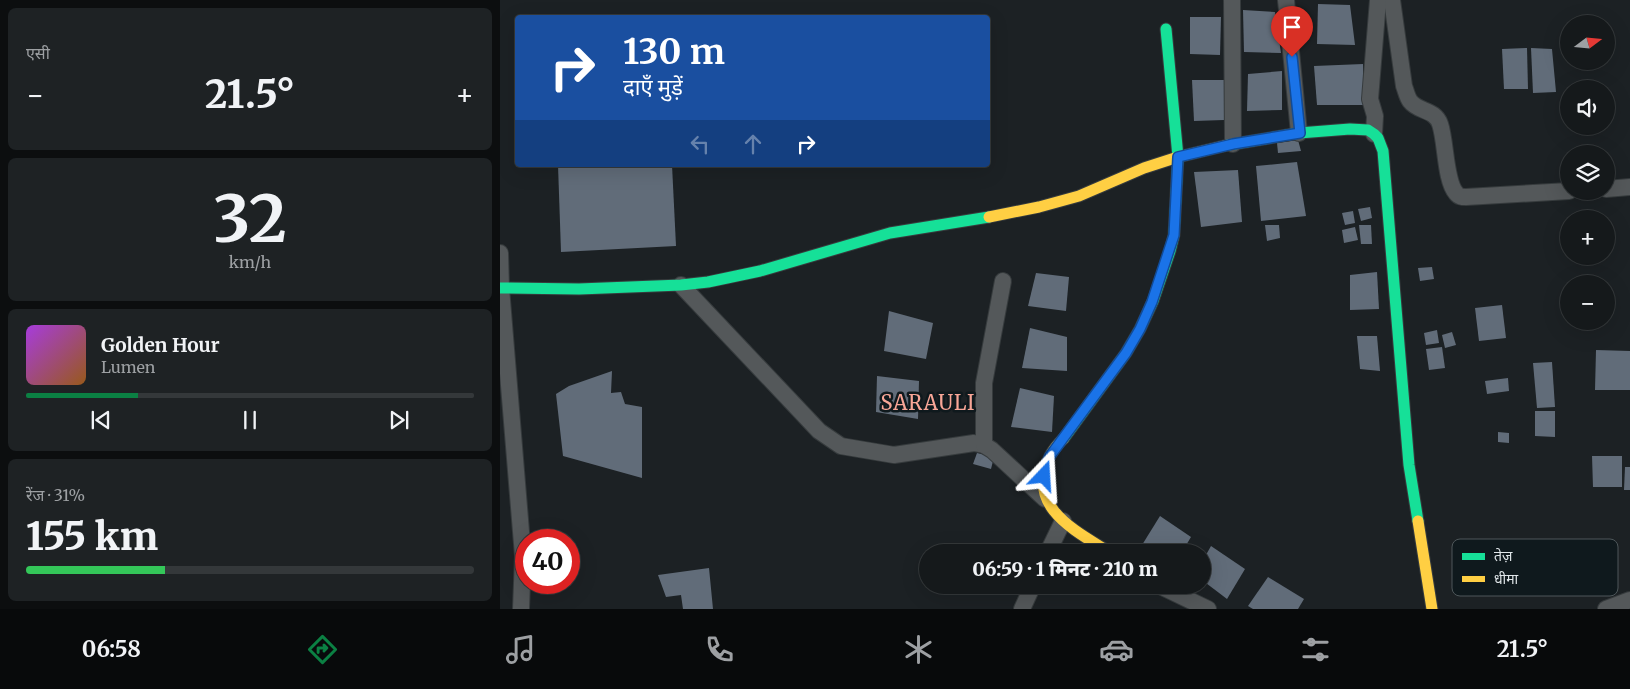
<!DOCTYPE html>
<html lang="hi">
<head>
<meta charset="utf-8">
<style>
  :root { --surface:#15191b; --page:#1e2224; --text:#f1f3f6; --muted:#9da0a3; --line:#34383a; --accent:#0b8043 }
  body { margin:0; font-family:Merriweather,"Noto Sans Devanagari",serif; background:var(--page); color:var(--text); height:100vh; display:flex; flex-direction:column; font-size:19px; white-space:nowrap }
  * { box-sizing:border-box; margin:0 }
  p { font-size:16px; color:var(--muted) }
  .icon { flex:none; width:28px; height:28px; fill:none; stroke:currentColor; stroke-width:2; stroke-linecap:round; stroke-linejoin:round }
  .map { position:relative; flex:1; overflow:hidden }
  .side { display:flex; flex-direction:column; gap:8px; padding:8px; background:#0c0e0f; width:500px }
  .side>* { flex:none }
  .banner { position:absolute; left:15px; top:15px; width:475px; height:152px; border-radius:5px; box-shadow:0 5px 20px #0002,0 0 0 1px var(--line); background:#1a4fa0; color:#fff; overflow:hidden }
  .needle { width:32px; rotate:74deg }
  .tools { position:absolute; left:1060px; top:15px; display:grid; gap:10px }
  .tools a { display:grid; place-items:center; width:55px; height:55px; border-radius:50%; background:var(--surface); box-shadow:0 5px 20px #0002,0 0 0 1px var(--line); font-size:25px }
  .speed { position:absolute; left:15px; top:529px; display:flex; gap:10px; font-size:25px; font-weight:700; text-align:center }
  .speed>* { display:grid; place-content:center; width:65px; height:65px; border-radius:50%; background:var(--surface); box-shadow:0 5px 20px #0002,0 0 0 1px var(--line); line-height:1 }
  .speed .limit { border:8px solid #d22; background:#fff; color:#111 }
  .pin { position:absolute; display:grid; place-items:center; width:42px; height:42px; color:#fff; margin:-51px -21px; border-radius:50% 50% 50% 0; rotate:-45deg; box-shadow:0 0 5px #0007 }
  .pin .icon { rotate:45deg }
  .me { position:absolute; width:55px; margin:-28px; rotate:20deg; stroke-linejoin:round; filter:drop-shadow(0 0 4px #0008) }
  .turn { display:flex; align-items:center; gap:18px; height:105px; padding:0 25px; font-size:22px }
  .turn .icon { width:65px; height:65px; stroke-width:2.5 }
  .turn b { display:block; font-size:35px; line-height:42px }
  .lanes { display:flex; align-items:center; height:48px; padding:0 25px; background:#0003; justify-content:center; gap:25px; direction:ltr }
  .lanes .off { opacity:.35 }
  .big { font-size:38px; font-weight:800; line-height:1.1 }
  .side .widget { flex:1; display:flex; flex-direction:column; justify-content:center; gap:8px; min-width:0; padding:0 18px; border-radius:8px; background:var(--page) }
  .side .dial { align-items:center; gap:0 }
  .dial b { font-size:65px; line-height:1 }
  .song { display:flex; align-items:center; gap:15px }
  .cover { width:60px; height:60px; border-radius:8px; background:linear-gradient(135deg,hsl(280 70% 55%),hsl(30 70% 35%)) }
  .played { height:5px; border-radius:2px; background:linear-gradient(90deg,var(--accent) 25%,var(--line) 25%) }
  .keys { display:flex; justify-content:space-around; direction:ltr }
  .heat { display:flex; justify-content:space-between; align-items:center; font-size:28px; direction:ltr }
  .charge { height:8px; border-radius:4px; background:linear-gradient(90deg,#34c759 31%,var(--line) 0) }
  .trip { position:absolute; left:419px; top:544px; width:292px; height:50px; border-radius:25px; background:var(--surface); box-shadow:0 5px 20px #0002,0 0 0 1px var(--line); font-weight:800; line-height:50px; text-align:center }
  .menu { display:flex; height:80px; justify-content:space-around; align-items:center; background:#080a0b; color:var(--muted) }
  .menu .icon { width:35px; height:35px }
  .menu .active { color:var(--accent) }
  .menu b { font-size:22px; color:var(--text) }
  main { display:flex; flex:1; min-height:0 }
  .map>svg:first-child { display:block }
  .building { fill:#616c79 }
  .lines { fill:none; stroke-linecap:round; stroke-linejoin:round }
  .street-casing { stroke:#363b3d; stroke-width:18 }
  .fast-casing { stroke:#363b3d; stroke-width:13 }
  .slow-casing { stroke:#363b3d; stroke-width:13 }
  .street { stroke:#54585a; stroke-width:16 }
  .fast { stroke:#16e098; stroke-width:11 }
  .slow { stroke:#ffcf43; stroke-width:11 }
  .route-casing { stroke:#114b97; stroke-width:12 }
  .route { stroke:#1a73e8; stroke-width:9 }
  .labels { text-anchor:middle; stroke-width:5; stroke-linejoin:round; paint-order:stroke }
  .quarter-label { font-size:20px; letter-spacing:1px; fill:#f8a697; stroke:#0f191d }
  .key { fill:#0f191d; stroke:#4e575a; stroke-width:1 }
  .key-label { font-size:14px; fill:#e1e7ea }
</style>
</head>
<body>
<main>
<section class="side">
<div class="widget"><p>एसी</p>
<div class="heat"><a>−</a><b class="big">21.5°</b><a>+</a></div>
</div>
<div class="widget dial"><b>32</b><p>km/h</p></div>
<div class="widget">
<div class="song"><i class="cover"></i><div><b>Golden Hour</b><p>Lumen</p></div></div>
<div class="played"></div>
<div class="keys"><svg class="icon" aria-label="previous" viewBox="0 0 24 24"><path d="M18 5L8 12l10 7zM5 5v14"/></svg><svg class="icon" aria-label="pause" viewBox="0 0 24 24"><path d="M8 5v14M16 5v14"/></svg><svg class="icon" aria-label="next" viewBox="0 0 24 24"><path d="M6 5l10 7-10 7zM19 5v14"/></svg></div>
</div>
<div class="widget"><p>रेंज · 31%</p><b class="big">155 km</b><div class="charge"></div></div>
</section>
<div class="map">
<svg width="1130" height="609" viewBox="0 0 1130 609">
  <rect width="100%" height="100%" fill="#1c2124"/>
  <g class="building">
    <path d="M818,4L850,5L855,45L817,44Z"/>
    <path d="M743,10L775,12L781,53L744,52Z"/>
    <path d="M690,17H721L720,55L690,54Z"/>
    <path d="M1027,48L1028,89H1004L1002,49Z"/>
    <path d="M1031,48L1052,49L1056,92L1033,93Z"/>
    <path d="M863,64V105H817L814,66Z"/>
    <path d="M782,71V110L747,111L748,74Z"/>
    <path d="M692,80H724V120L694,121Z"/>
    <path d="M798,140L801,151L778,153L777,143Z"/>
    <path d="M797,162L806,216L761,221L756,166Z"/>
    <path d="M58,165H172L176,246L61,252Z"/>
    <path d="M738,170L742,222L701,227L694,172Z"/>
    <path d="M870,207L872,218L861,221L858,209Z"/>
    <path d="M853,211L855,223L845,225L842,213Z"/>
    <path d="M765,225H779L780,238L767,241Z"/>
    <path d="M859,225H871L872,244H861Z"/>
    <path d="M855,227L858,240L844,243L842,230Z"/>
    <path d="M932,267L934,279L920,281L918,268Z"/>
    <path d="M877,272L879,309L850,310V275Z"/>
    <path d="M536,273L569,277L566,311L528,306Z"/>
    <path d="M1002,305L1006,338L979,341L975,308Z"/>
    <path d="M389,311L433,323L426,359L384,351Z"/>
    <path d="M530,328L567,337V371L522,368Z"/>
    <path d="M937,330L939,343L926,345L924,333Z"/>
    <path d="M952,332L956,345L945,348L942,335Z"/>
    <path d="M857,336H877L880,371L860,369Z"/>
    <path d="M942,347L945,368L929,370L926,349Z"/>
    <path d="M1096,350L1130,351V390H1095Z"/>
    <path d="M1052,362L1055,407L1037,408L1033,363Z"/>
    <path d="M112,371L111,393L121,392L125,404L142,407V478L63,456L56,394L69,386Z"/>
    <path d="M377,376L419,381L418,419L376,412Z"/>
    <path d="M1008,378L1009,391L987,394L985,381Z"/>
    <path d="M520,388L554,396L552,432L511,427Z"/>
    <path d="M1035,411H1055V437L1035,436Z"/>
    <path d="M998,432L1009,433V443L998,442Z"/>
    <path d="M477,453L494,457L491,469L473,464Z"/>
    <path d="M1092,456H1122V487H1093Z"/>
    <path d="M1125,467H1130V490H1124Z"/>
    <path d="M660,516L691,537L682,552H655L642,545Z"/>
    <path d="M711,546L745,569L727,599L702,580V562Z"/>
    <path d="M209,568L213,609H183L181,595L166,597L158,575Z"/>
    <path d="M768,577L804,599L798,609H753L748,606Z"/>
  </g>
  <g class="lines">
    <defs>
      <g id="street">
        <path d="M732,0L733,144"/>
        <path d="M786,0L799,133"/>
        <path d="M892,0L904,86C906,91 907,97 910,101C918,112 935,109 940,124C946,141 945,181 956,193C959,197 962,197 966,197L1069,191"/>
        <path d="M874,134L875,116L870,99L878,0"/>
        <path d="M1106,189L1130,187"/>
        <path d="M0,253L1,288L23,556L21,609"/>
        <path d="M181,285L319,431L341,446L394,455L474,443L484,445L492,450L545,499"/>
        <path d="M484,445V383L503,281"/>
        <path d="M548,552L563,521"/>
        <path d="M658,585L708,609"/>
        <path d="M522,609L533,585"/>
        <path d="M1106,609L1130,600"/>
      </g>
      <g id="fast">
        <path d="M728,145L799,133L850,129L868,130L874,134L878,138L883,151L909,465L918,521"/>
        <path d="M1,288L79,289L181,285L208,282L260,271L390,233L489,217"/>
        <path d="M564,438L626,353L640,329L653,301L670,251L674,235L678,157L666,29"/>
      </g>
      <g id="slow">
        <path d="M489,217L539,207L579,196L644,168L678,157L728,145"/>
        <path d="M564,438C559,443 553,450 550,456C525,506 574,530 609,552"/>
        <path d="M918,521L932,609"/>
      </g>
    </defs>
    <use href="#street" class="street-casing"/>
    <use href="#fast" class="fast-casing"/>
    <use href="#slow" class="slow-casing"/>
    <use href="#street" class="street"/>
    <use href="#fast" class="fast"/>
    <use href="#slow" class="slow"/>
  </g>
  <g class="lines">
    <defs>
      <path id="route" d="M544,476L546,465L550,456L626,353L640,329L652,302L674,235L678,157L733,144L800,133L792,57"/>
    </defs>
    <use href="#route" class="route-casing"/>
    <use href="#route" class="route"/>
  </g>
  <g class="labels">
    <g class="quarter-label">
      <text x="428" y="410">SARAULI</text>
    </g>
  </g>
  <rect x="952" y="539" width="166" height="57" rx="8" class="key"/>
  <rect x="962" y="553" width="23" height="7" fill="#16e098"/>
  <rect x="962" y="576" width="23" height="6" fill="#ffcf43"/>
  <g class="key-label">
    <text x="994" y="561">तेज़</text>
    <text x="994" y="584">धीमा</text>
  </g>
</svg>
<div class="tools">
<a><svg class="needle" viewBox="-14 -14 28 28"><path d="M0-13l5 13h-10z" fill="#e53935"/><path d="M0 13l5-13h-10z" fill="#9da0a3"/></svg></a>
<a><svg class="icon" aria-label="sound" viewBox="0 0 24 24"><path d="M4 9h4l5-4v14l-5-4H4zM17 9q2 3 0 6"/></svg></a>
<a><svg class="icon" aria-label="layers" viewBox="0 0 24 24"><path d="M12 4l9 5-9 5-9-5zM3 14l9 5 9-5"/></svg></a>
<a>+</a>
<a>−</a>
</div>
<div class="speed"><div class="limit">40</div></div>
<div class="pin" style="left:792px;top:57px;background:#d93025"><svg class="icon" aria-label="arrive" viewBox="0 0 24 24"><path d="M6 21V4h12l-3 4 3 4H6"/></svg></div>
<svg class="me" style="left:544px;top:476px" viewBox="-20 -20 40 40"><path d="M0-17L14 15 0 8-14 15z" fill="#1a73e8" stroke="#fff" stroke-width="4"/></svg>
<div class="trip">06:59 · 1 मिनट · 210 m</div>
<div class="banner">
<div class="turn"><svg class="icon" aria-label="right" viewBox="0 0 24 24"><path d="M7 20v-9h11M14 6l5 5-5 5"/></svg><div><b>130 m</b>दाएँ मुड़ें</div></div>
<div class="lanes"><svg class="icon off" aria-label="left" viewBox="0 0 24 24"><path d="M17 20v-9H6M10 6l-5 5 5 5"/></svg><svg class="icon off" aria-label="ahead" viewBox="0 0 24 24"><path d="M12 20V5M6 11l6-6 6 6"/></svg><svg class="icon" aria-label="right" viewBox="0 0 24 24"><path d="M7 20v-9h11M14 6l5 5-5 5"/></svg></div>
</div>
</div>
</main>
<nav class="menu">
<b>06:58</b>
<svg class="icon active" aria-label="directions" viewBox="0 0 24 24"><path d="M12 3l9 9-9 9-9-9zM9 14v-3h6M13 9l2 2-2 2"/></svg>
<svg class="icon" aria-label="music" viewBox="0 0 24 24"><path d="M9 18V5l10-2v13"/><circle cx="6" cy="18" r="3"/><circle cx="16" cy="16" r="3"/></svg>
<svg class="icon" aria-label="phone" viewBox="0 0 24 24"><path d="M5 4h4l2 5-3 2q2 4 5 5l2-3 5 2v4C11 20 4 13 5 4z"/></svg>
<svg class="icon" aria-label="climate" viewBox="0 0 24 24"><path d="M12 3v18M4 7l16 10M4 17L20 7"/></svg>
<svg class="icon" aria-label="car" viewBox="0 0 24 24"><path d="M5 17H2v-5l4-1 3-4h7l3 4 3 1v5h-3M9 17h6M6 11h13"/><circle cx="7" cy="17" r="2"/><circle cx="17" cy="17" r="2"/></svg>
<svg class="icon" aria-label="filters" viewBox="0 0 24 24"><path d="M4 7h16M4 17h16"/><circle cx="9" cy="7" r="2"/><circle cx="15" cy="17" r="2"/></svg>
<b>21.5°</b>
</nav>
</body>
</html>
